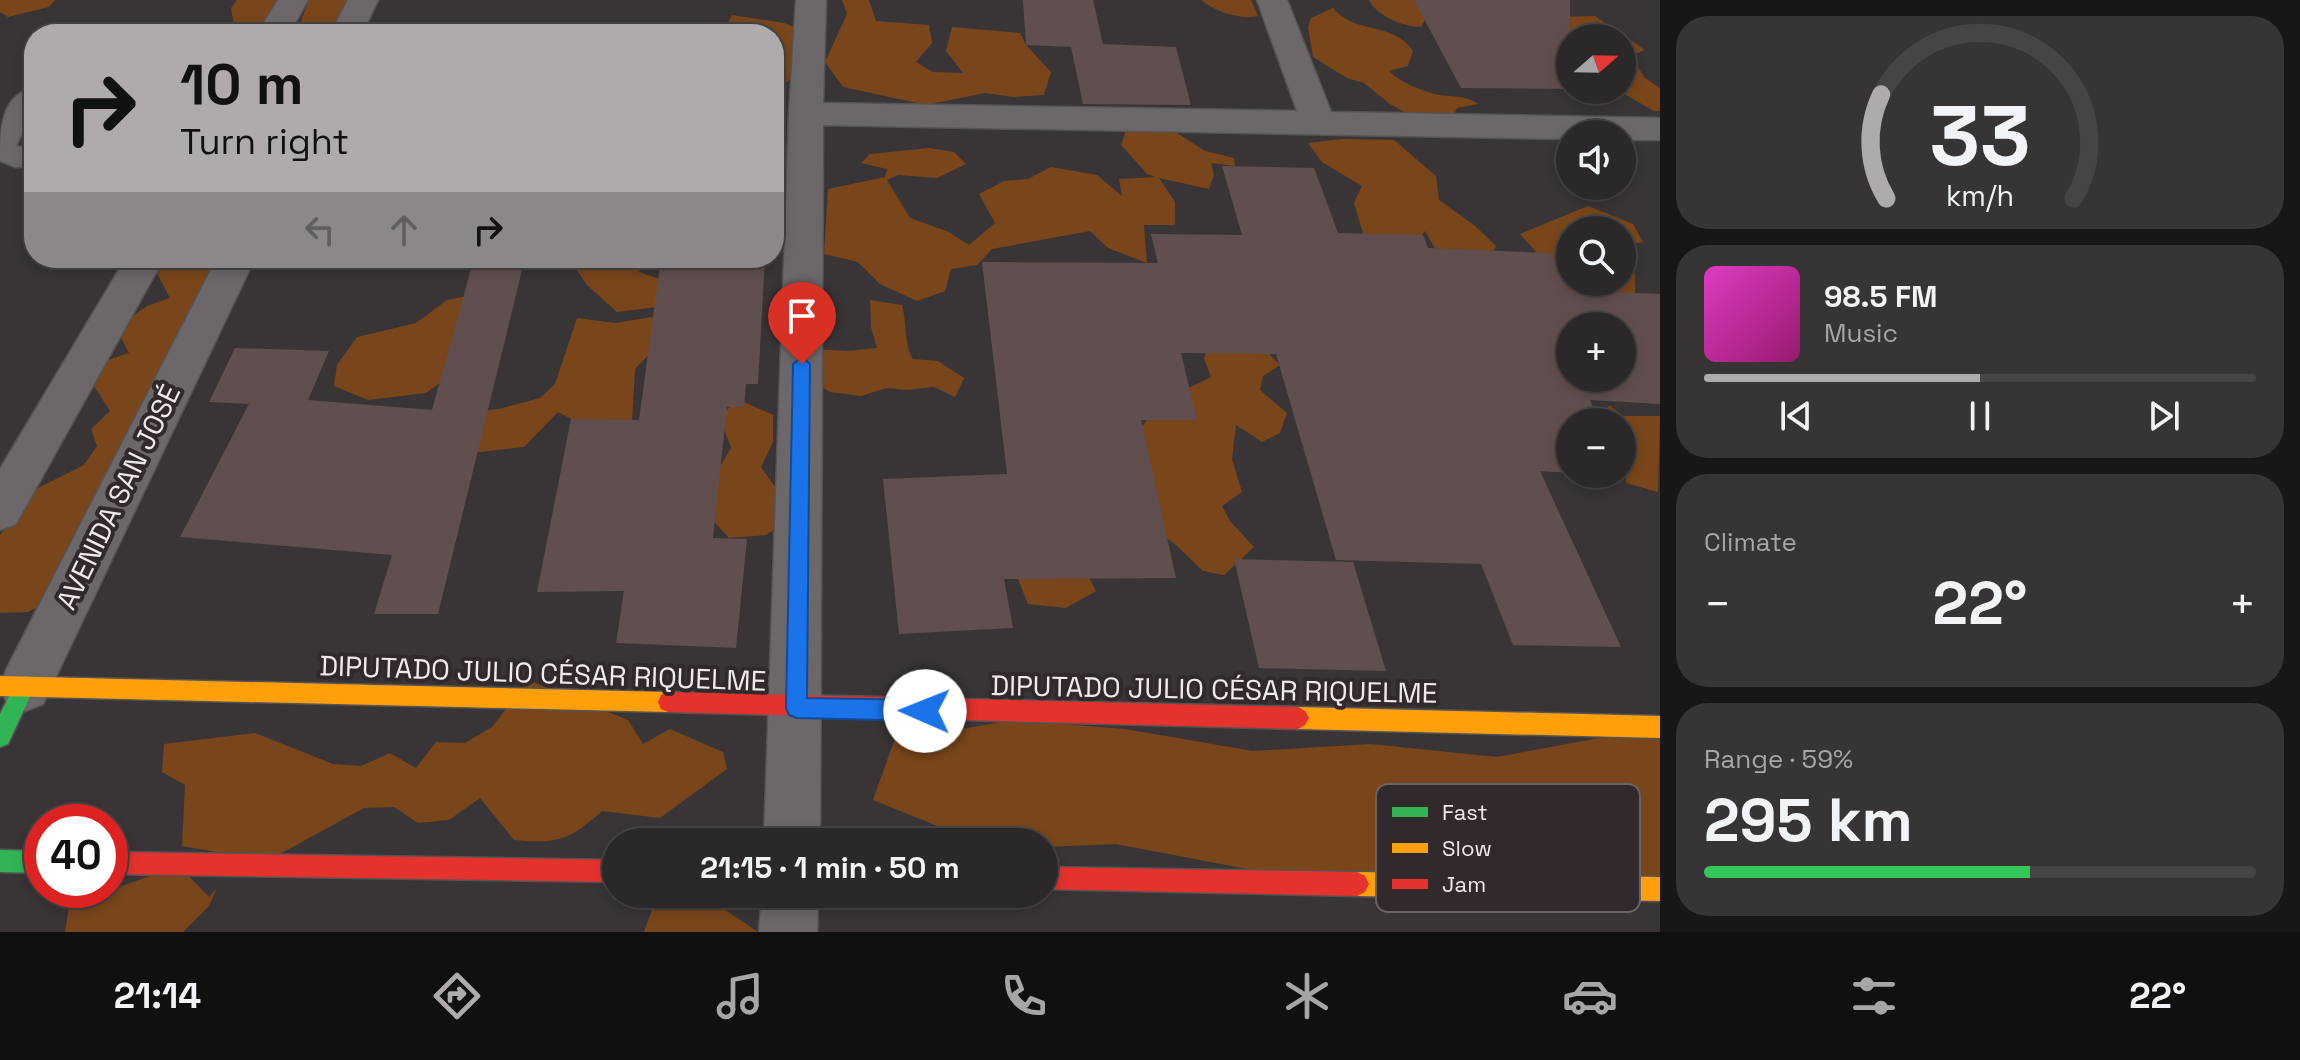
<!DOCTYPE html>
<html lang="en">
<head>
<meta charset="utf-8">
<style>
  :root { --surface:#2b2829; --page:#373435; --text:#f1f3f6; --muted:#a6a6a8; --line:#474446; --accent:#afabad }
  body { margin:0; font-family:"Space Grotesk",sans-serif; background:var(--page); color:var(--text); height:100vh; display:flex; flex-direction:column; font-size:30px; white-space:nowrap }
  * { box-sizing:border-box; margin:0 }
  p { font-size:26px; color:var(--muted) }
  .icon { flex:none; width:44px; height:44px; fill:none; stroke:currentColor; stroke-width:2; stroke-linecap:round; stroke-linejoin:round }
  .map { position:relative; flex:1; overflow:hidden }
  .drawer { display:flex; flex-direction:column; gap:16px; padding:16px; background:#181617; width:640px }
  .drawer>* { flex:none }
  .top-card { position:absolute; left:24px; top:24px; width:760px; height:244px; border-radius:32px; box-shadow:0 4px 12px #0003,0 0 0 2px var(--line); background:#afabad; color:#111; overflow:hidden }
  .needle { width:52px; rotate:70deg }
  .tools { position:absolute; left:1556px; top:24px; display:grid; gap:16px }
  .tools a { display:grid; place-items:center; width:80px; height:80px; border-radius:50%; background:var(--surface); box-shadow:0 4px 12px #0003,0 0 0 2px var(--line); font-size:40px }
  .speed { position:absolute; left:24px; top:804px; display:flex; gap:16px; font-size:40px; font-weight:700; text-align:center }
  .speed>* { display:grid; place-content:center; width:104px; height:104px; border-radius:50%; background:var(--surface); box-shadow:0 4px 12px #0003,0 0 0 2px var(--line); line-height:1 }
  .speed .limit { border:12px solid #d22; background:#fff; color:#111 }
  .pin { position:absolute; display:grid; place-items:center; width:68px; height:68px; color:#fff; margin:-82px -34px; border-radius:50% 50% 50% 0; rotate:-45deg; box-shadow:0 0 8px #0007 }
  .pin .icon { rotate:45deg }
  .me { position:absolute; width:88px; margin:-44px; rotate:271deg; stroke-linejoin:round; filter:drop-shadow(0 0 6px #0008) }
  .turn { display:flex; align-items:center; gap:28px; height:168px; padding:0 24px; font-size:36px }
  .turn .icon { width:104px; height:104px; stroke-width:2.5 }
  .turn b { display:block; font-size:56px; line-height:68px }
  .lanes { display:flex; align-items:center; height:76px; padding:0 24px; background:#0003; justify-content:center; gap:40px; direction:ltr }
  .lanes .off { opacity:.35 }
  .big { font-size:60px; font-weight:800; line-height:1.1 }
  .drawer .card { flex:1; display:flex; flex-direction:column; justify-content:center; gap:12px; min-width:0; padding:0 28px; border-radius:32px; background:var(--page) }
  .drawer .dial { align-items:center; gap:0 }
  .dial svg { height:208px; overflow:visible; fill:none; stroke:var(--line); stroke-width:7; stroke-linecap:round; text-anchor:middle }
  .dial text { fill:var(--text); stroke:none }
  .song { display:flex; align-items:center; gap:24px }
  .cover { width:96px; height:96px; border-radius:12px; background:linear-gradient(135deg,hsl(310 70% 55%),hsl(320 70% 35%)) }
  .played { height:8px; border-radius:4px; background:linear-gradient(90deg,var(--accent) 50%,var(--line) 50%) }
  .keys { display:flex; justify-content:space-around; direction:ltr }
  .heat { display:flex; justify-content:space-between; align-items:center; font-size:44px; direction:ltr }
  .charge { height:12px; border-radius:6px; background:linear-gradient(90deg,#34c759 59%,var(--line) 0) }
  .trip { position:absolute; left:602px; top:828px; width:456px; height:80px; border-radius:40px; background:var(--surface); box-shadow:0 4px 12px #0003,0 0 0 2px var(--line); font-weight:800; line-height:80px; text-align:center }
  .menu { display:flex; height:128px; justify-content:space-around; align-items:center; background:#111010; color:var(--muted) }
  .menu .icon { width:56px; height:56px }
  .menu .selected { color:var(--accent) }
  .menu b { font-size:36px; color:var(--text) }
  main { display:flex; flex:1; min-height:0 }
  .map>svg:first-child { display:block }
  .green { fill:#78461a }
  .building { fill:#614f4f; fill-rule:evenodd }
  .lines { fill:none; stroke-linecap:round; stroke-linejoin:round }
  .lane-casing { stroke:#565354; stroke-width:3 }
  .street-casing { stroke:#565354; stroke-width:3 }
  .fast-casing { stroke:#565354; stroke-width:3 }
  .slow-casing { stroke:#565354; stroke-width:3 }
  .jam-casing { stroke:#565354; stroke-width:3 }
  .lane { fill:#6c686a; fill-rule:evenodd }
  .street { fill:#6c686a; fill-rule:evenodd }
  .fast { fill:#30b455; fill-rule:evenodd }
  .slow { fill:#ff9f0a; fill-rule:evenodd }
  .jam { fill:#e5322d; fill-rule:evenodd }
  .route { fill:#1a73e8; stroke:#114b97; stroke-width:2 }
  .labels { text-anchor:middle; stroke-width:8; stroke-linejoin:round; paint-order:stroke }
  .street-label { font-size:28px; fill:#efeaec; stroke:#31292c }
  .key { fill:#31292c; stroke:#6a6366; stroke-width:2 }
  .key-label { font-size:22px; fill:#efeaec }
</style>
</head>
<body>
<main>
<div class="map">
<svg width="1660" height="932" viewBox="0 0 1660 932">
  <rect width="100%" height="100%" fill="#393537"/>
  <g class="green">
    <path d="M0,0H55L49,7L8,17L0,12Z"/>
    <path d="M237,0H300L279,34H229L235,31L231,8Z"/>
    <path d="M309,0H359L349,34H296Z"/>
    <path d="M842,0H869L876,21L929,25L932,43L916,62L933,72L963,73L946,51L952,27L1020,33L1026,45L1051,72L1044,95L1013,97L985,93L926,105L843,87L825,62L847,14Z"/>
    <path d="M1201,0H1251L1258,16C1240,20 1216,12 1201,0Z"/>
    <path d="M1369,0H1451L1432,7L1421,27C1404,27 1377,16 1369,0Z"/>
    <path d="M1333,8C1355,35 1393,21 1413,51L1408,66L1389,71C1400,82 1420,90 1435,94C1452,98 1463,94 1478,104L1457,108L1451,120L1421,121L1390,104L1364,83L1347,78L1313,57L1308,27L1311,18Z"/>
    <path d="M732,15L784,23L799,29L798,67L788,82L774,81V34L723,32Z"/>
    <path d="M1595,16L1645,50L1631,56L1645,78L1660,88V111H1654L1617,90H1622V38H1570L1562,17Z"/>
    <path d="M1128,125L1166,126L1205,151L1234,158L1235,166L1211,163L1214,175L1209,189L1159,178L1175,202V225H1144L1147,263L1108,248L1090,231L992,249L977,265L951,269L945,291L917,301L880,284L858,262L824,254L828,189L885,177L887,169L861,163L870,154L929,148L954,152L966,164L937,178L898,175L887,180L910,218L949,232L969,245L995,223L979,194L1004,181L1028,179L1051,167L1097,175L1122,196L1119,179L1155,177L1147,174L1121,145Z"/>
    <path d="M1342,139L1394,140L1436,176L1439,200L1474,225L1496,246L1488,266L1443,262L1425,231L1406,253L1366,243L1354,203L1362,186L1322,162L1308,143Z"/>
    <path d="M1588,206L1633,224L1643,242L1622,246V230H1570V282H1622V253L1635,274V294H1545L1555,273L1520,234Z"/>
    <path d="M149,258H237L125,445L118,447L107,488L122,523L107,572L28,612L0,613V535L32,491L84,465L97,446L91,429L110,411L90,380L105,361L129,353L121,338L126,321L147,306L170,298Z"/>
    <path d="M569,258H645L639,272L683,287L657,307L617,312L587,285Z"/>
    <path d="M482,293L463,366L426,393L368,400L334,386L337,365L357,337L416,323L447,300Z"/>
    <path d="M870,300L902,305C907,323 904,345 913,359L938,361L964,378L955,397L934,387L907,390L886,388L861,396L830,392L817,384L815,349L847,351L877,348L871,327Z"/>
    <path d="M658,316L657,346L635,369L632,422L597,432L558,412L524,447L480,452L423,442L458,413L499,409L540,398L555,384L577,318L615,323Z"/>
    <path d="M1213,335L1256,341L1280,365L1263,376L1260,390L1287,413L1280,433L1262,442L1236,425L1232,459L1242,492L1222,506L1230,521L1254,547L1224,575L1203,571L1176,545L1119,504L1118,477L1143,425L1166,399L1211,377L1204,359Z"/>
    <path d="M737,399L773,415V442L761,467L781,495L789,520L766,535L729,538L698,504L731,448L720,417Z"/>
    <path d="M1609,405L1623,416H1660L1658,492L1626,483L1627,451L1622,445V422H1602Z"/>
    <path d="M1072,545L1096,591L1066,608L1028,604L1014,569Z"/>
    <path d="M528,680L628,720L643,744L670,729L723,752L727,769L660,818L602,811C569,840 559,844 514,840L480,798L449,820L418,823L394,807L364,808L267,861L182,846L185,785L162,772L164,744L255,733L333,764L361,766L390,753L416,768L436,742L465,743L492,727Z"/>
    <path d="M1013,720L1125,729L1253,751L1371,744L1497,757L1609,736L1660,737V882L1252,870L1116,844L1044,847V842H977L873,800L894,741Z"/>
    <path d="M179,866L209,897L217,888L209,906L183,932H65L71,894L75,890H110Z"/>
    <path d="M666,894H702L758,932H644L654,904Z"/>
  </g>
  <g class="building">
    <path d="M1023,0H1093L1103,44L1176,47L1191,105L1083,104L1071,47L1026,45Z"/>
    <path d="M1414,0H1570V89L1461,88Z"/>
    <path d="M1222,166L1314,168L1338,233L1423,235L1428,248L1550,253L1568,290L1660,294V404L1590,400L1600,422H1570V473L1540,471L1621,647L1513,645L1481,564L1336,560L1276,354L1181,353L1197,420H1141L1176,578L1004,579L1013,628L899,634L883,479L1007,474L982,262L1158,263L1151,234L1242,235ZM1570,326H1622V378H1570Z"/>
    <path d="M474,258H525L438,614H374L392,555L180,537L249,404L209,402L235,348L329,351L308,400L432,410Z"/>
    <path d="M661,258H765L758,384H746L744,407H727L713,538L747,539L736,648L616,643L624,591L537,592L571,419L639,420Z"/>
    <path d="M1234,559L1353,562L1386,671L1259,668Z"/>
  </g>
  <g class="lines">
    <defs>
      <path id="lane" d="M34,87V109L16,146L34,149V167H15L0,161C0,131 0,96 34,87Z"/>
      <g id="street">
        <path d="M278,0H308L289,34H257Z"/>
        <path d="M348,0H378L362,34H330Z"/>
        <path d="M796,0H826L823,103L1297,111L1257,0H1287L1331,112L1660,118V140H1622V134H1570V139L823,125L820,842H764L789,114Z"/>
        <path d="M126,258H164L16,524L0,530V469Z"/>
        <path d="M217,258H255L43,704L25,711L7,704L0,685L7,668Z"/>
        <path d="M762,894H818L817,932H759Z"/>
      </g>
      <g id="fast">
        <path d="M25,676L32,679L35,686L8,744L0,747V714L18,679Z"/>
        <path d="M0,850L42,851V873L0,872Z"/>
      </g>
      <g id="slow">
        <path d="M0,676L668,692L675,695L678,702L675,709L668,712L0,696Z"/>
        <path d="M1298,707L1660,716V738L1298,729L1291,725L1287,718L1291,711Z"/>
        <path d="M1357,872L1660,877V901L1357,896L1349,892L1345,884L1349,876Z"/>
      </g>
      <g id="jam">
        <path d="M668,692L1298,707L1305,711L1309,718L1305,725L1298,729L668,712L661,709L658,702L661,695Z"/>
        <path d="M110,852L616,860V882L110,874Z"/>
        <path d="M1044,867L1357,872L1365,876L1369,884L1365,892L1357,896L1044,889Z"/>
      </g>
    </defs>
    <use href="#lane" class="lane-casing"/>
    <use href="#street" class="street-casing"/>
    <use href="#fast" class="fast-casing"/>
    <use href="#slow" class="slow-casing"/>
    <use href="#jam" class="jam-casing"/>
    <use href="#lane" class="lane"/>
    <use href="#street" class="street"/>
    <use href="#fast" class="fast"/>
    <use href="#slow" class="slow"/>
    <use href="#jam" class="jam"/>
  </g>
  <path class="route" d="M802,357L810,364L807,698L925,700L932,703L935,711L932,718L925,721L797,718L789,715L786,708L793,364Z"/>
  <g class="labels">
    <g class="street-label">
      <text transform="translate(118 497) rotate(-64)" y="10">AVENIDA SAN JOSÉ</text>
      <text transform="translate(543 673) rotate(2)" y="10">DIPUTADO JULIO CÉSAR RIQUELME</text>
      <text transform="translate(1214 689) rotate(1)" y="10">DIPUTADO JULIO CÉSAR RIQUELME</text>
    </g>
  </g>
  <rect x="1376" y="784" width="264" height="128" rx="12" class="key"/>
  <rect x="1392" y="807" width="36" height="10" fill="#30b455"/>
  <rect x="1392" y="843" width="36" height="10" fill="#ff9f0a"/>
  <rect x="1392" y="879" width="36" height="10" fill="#e5322d"/>
  <g class="key-label">
    <text x="1442" y="820">Fast</text>
    <text x="1442" y="856">Slow</text>
    <text x="1442" y="892">Jam</text>
  </g>
</svg>
<div class="tools">
<a><svg class="needle" viewBox="-14 -14 28 28"><path d="M0-13l5 13h-10z" fill="#e53935"/><path d="M0 13l5-13h-10z" fill="#a6a6a8"/></svg></a>
<a><svg class="icon" aria-label="sound" viewBox="0 0 24 24"><path d="M4 9h4l5-4v14l-5-4H4zM17 9q2 3 0 6"/></svg></a>
<a><svg class="icon" aria-label="search" viewBox="0 0 24 24"><circle cx="10" cy="10" r="6"/><path d="M15 15l6 6"/></svg></a>
<a>+</a>
<a>−</a>
</div>
<div class="speed"><div class="limit">40</div></div>
<div class="pin" style="left:802px;top:364px;background:#d93025"><svg class="icon" aria-label="arrive" viewBox="0 0 24 24"><path d="M6 21V4h12l-3 4 3 4H6"/></svg></div>
<svg class="me" style="left:925px;top:711px" viewBox="-20 -20 40 40"><circle r="19" fill="#fff"/><path d="M0-13L10 11 0 6-10 11z" fill="#1a73e8"/></svg>
<div class="trip">21:15 · 1 min · 50 m</div>
<div class="top-card">
<div class="turn"><svg class="icon" aria-label="right" viewBox="0 0 24 24"><path d="M7 20v-9h11M14 6l5 5-5 5"/></svg><div><b>10 m</b>Turn right</div></div>
<div class="lanes"><svg class="icon off" aria-label="left" viewBox="0 0 24 24"><path d="M17 20v-9H6M10 6l-5 5 5 5"/></svg><svg class="icon off" aria-label="ahead" viewBox="0 0 24 24"><path d="M12 20V5M6 11l6-6 6 6"/></svg><svg class="icon" aria-label="right" viewBox="0 0 24 24"><path d="M7 20v-9h11M14 6l5 5-5 5"/></svg></div>
</div>
</div>
<section class="drawer">
<div class="card dial"><svg viewBox="0 0 100 80">
<path d="M14 69A42 42 0 1 1 86 69"/>
<path d="M14 69A42 42 0 0 1 12 29" stroke="#afabad"/>
<text x="50" y="56" font-size="32" font-weight="700">33</text>
<text x="50" y="72" font-size="11">km/h</text>
</svg></div>
<div class="card">
<div class="song"><i class="cover"></i><div><b>98.5 FM</b><p>Music</p></div></div>
<div class="played"></div>
<div class="keys"><svg class="icon" aria-label="previous" viewBox="0 0 24 24"><path d="M18 5L8 12l10 7zM5 5v14"/></svg><svg class="icon" aria-label="pause" viewBox="0 0 24 24"><path d="M8 5v14M16 5v14"/></svg><svg class="icon" aria-label="next" viewBox="0 0 24 24"><path d="M6 5l10 7-10 7zM19 5v14"/></svg></div>
</div>
<div class="card"><p>Climate</p>
<div class="heat"><a>−</a><b class="big">22°</b><a>+</a></div>
</div>
<div class="card"><p>Range · 59%</p><b class="big">295 km</b><div class="charge"></div></div>
</section>
</main>
<nav class="menu">
<b>21:14</b>
<svg class="icon selected" aria-label="directions" viewBox="0 0 24 24"><path d="M12 3l9 9-9 9-9-9zM9 14v-3h6M13 9l2 2-2 2"/></svg>
<svg class="icon" aria-label="music" viewBox="0 0 24 24"><path d="M9 18V5l10-2v13"/><circle cx="6" cy="18" r="3"/><circle cx="16" cy="16" r="3"/></svg>
<svg class="icon" aria-label="phone" viewBox="0 0 24 24"><path d="M5 4h4l2 5-3 2q2 4 5 5l2-3 5 2v4C11 20 4 13 5 4z"/></svg>
<svg class="icon" aria-label="climate" viewBox="0 0 24 24"><path d="M12 3v18M4 7l16 10M4 17L20 7"/></svg>
<svg class="icon" aria-label="car" viewBox="0 0 24 24"><path d="M5 17H2v-5l4-1 3-4h7l3 4 3 1v5h-3M9 17h6M6 11h13"/><circle cx="7" cy="17" r="2"/><circle cx="17" cy="17" r="2"/></svg>
<svg class="icon" aria-label="filters" viewBox="0 0 24 24"><path d="M4 7h16M4 17h16"/><circle cx="9" cy="7" r="2"/><circle cx="15" cy="17" r="2"/></svg>
<b>22°</b>
</nav>
</body>
</html>
